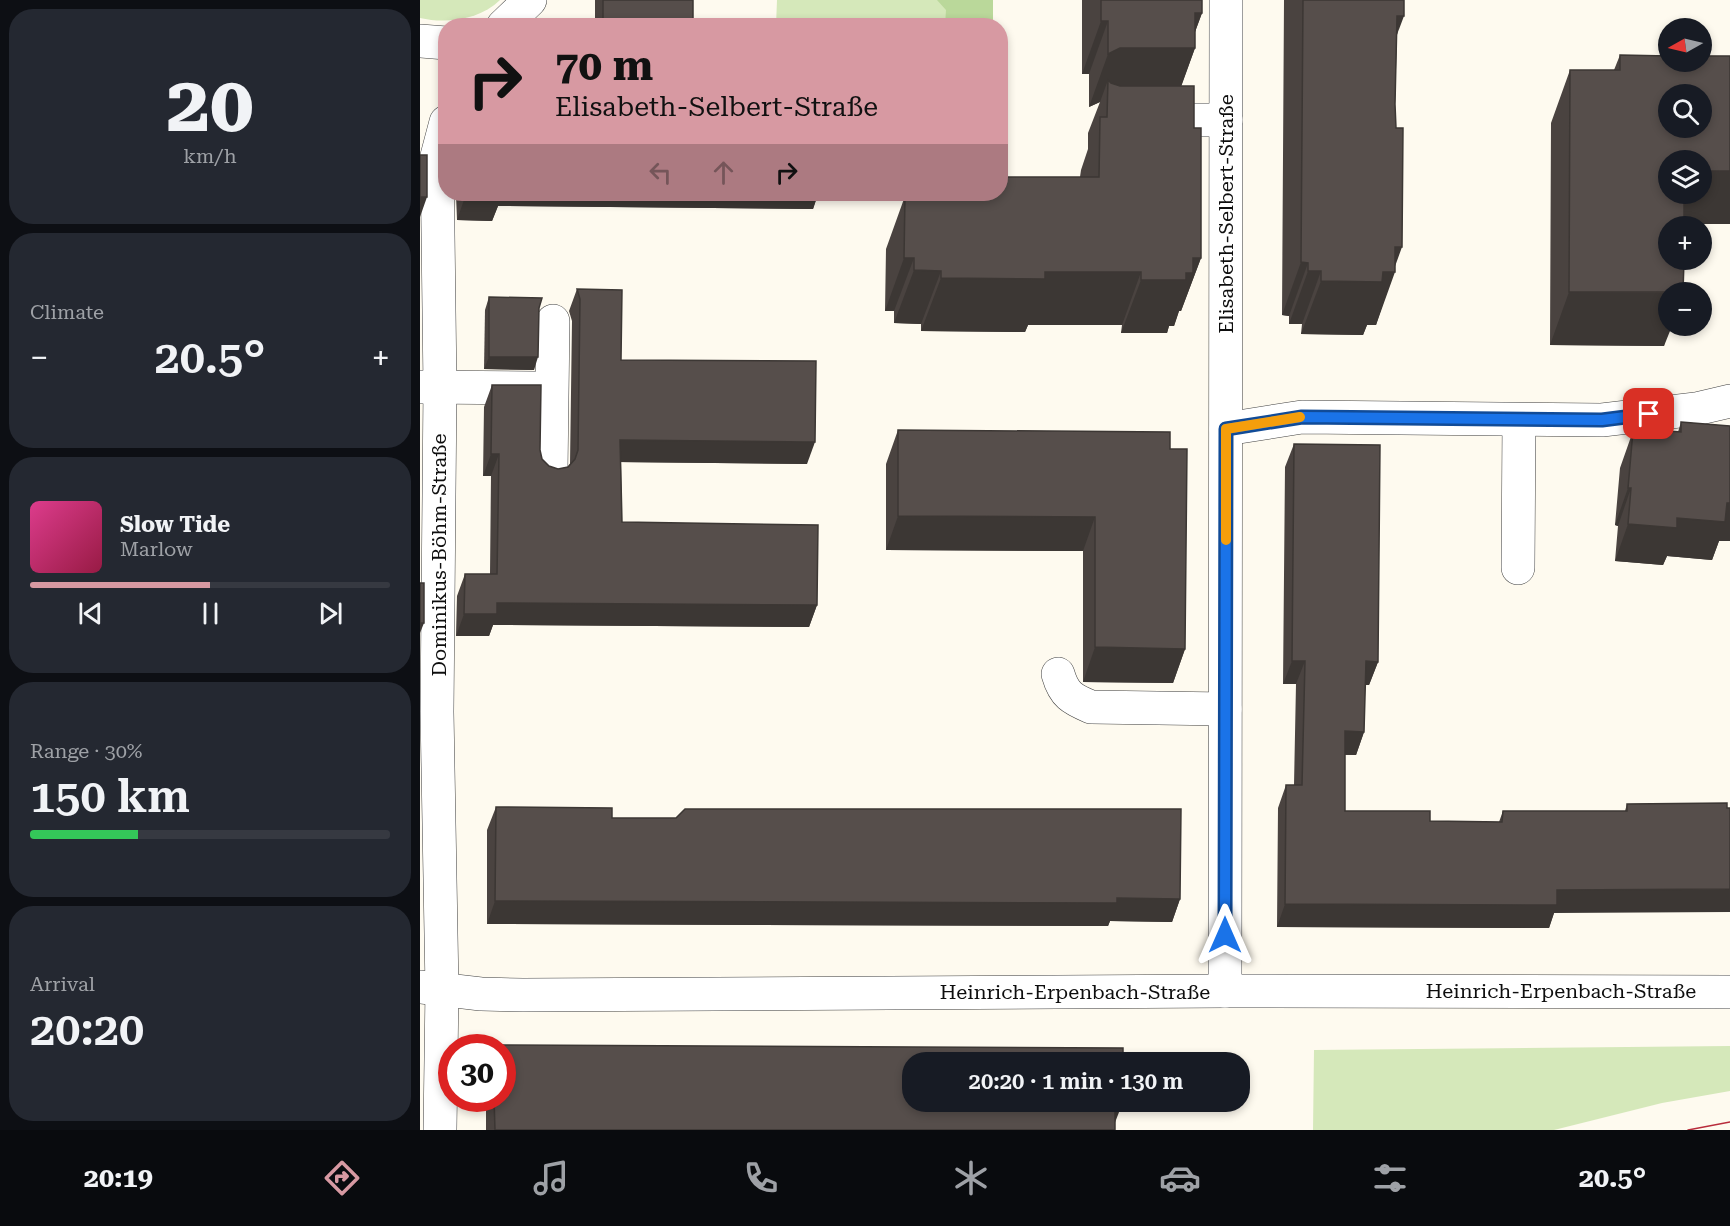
<!DOCTYPE html>
<html lang="en">
<head>
<meta charset="utf-8">
<style>
  :root { --surface:#171b24; --page:#242831; --text:#f1f3f6; --muted:#9ea1a6; --line:#363941; --accent:#d799a2 }
  body { margin:0; font-family:"Roboto Serif",serif; background:var(--page); color:var(--text); height:100vh; display:flex; flex-direction:column; font-size:22px; white-space:nowrap }
  * { box-sizing:border-box; margin:0 }
  p { font-size:20px; color:var(--muted) }
  .icon { flex:none; width:33px; height:33px; fill:none; stroke:currentColor; stroke-width:2; stroke-linecap:round; stroke-linejoin:round }
  .map { position:relative; flex:1; overflow:hidden }
  .drawer { display:flex; flex-direction:column; gap:9px; padding:9px; background:#0d0f14; width:420px }
  .drawer>* { flex:none }
  .hud { position:absolute; left:18px; top:18px; width:570px; height:183px; border-radius:24px; box-shadow:0 3px 9px #0003; background:#d799a2; color:#111; overflow:hidden }
  .needle { width:39px; rotate:262deg }
  .fabs { position:absolute; left:1238px; top:18px; display:grid; gap:12px }
  .fabs a { display:grid; place-items:center; width:54px; height:54px; border-radius:50%; background:var(--surface); box-shadow:0 3px 9px #0003; font-size:30px }
  .speed { position:absolute; left:18px; top:1034px; display:flex; gap:12px; font-size:30px; font-weight:700; text-align:center }
  .speed>* { display:grid; place-content:center; width:78px; height:78px; border-radius:50%; background:var(--surface); box-shadow:0 3px 9px #0003; line-height:1 }
  .speed .limit { border:9px solid #d22; background:#fff; color:#111 }
  .pin { position:absolute; display:grid; place-items:center; width:51px; height:51px; color:#fff; margin:-26px; border-radius:12px; box-shadow:0 3px 9px #0006 }
  .me { position:absolute; width:66px; margin:-33px; rotate:0deg; stroke-linejoin:round; filter:drop-shadow(0 0 4px #0008) }
  .turn { display:flex; align-items:center; gap:21px; height:126px; padding:0 18px; font-size:27px }
  .turn .icon { width:78px; height:78px; stroke-width:2.5 }
  .turn b { display:block; font-size:42px; line-height:51px }
  .lanes { display:flex; align-items:center; height:57px; padding:0 18px; background:#0003; justify-content:center; gap:30px; direction:ltr }
  .lanes .off { opacity:.35 }
  .big { font-size:45px; font-weight:600; line-height:1.1 }
  .drawer .card { flex:1; display:flex; flex-direction:column; justify-content:center; gap:9px; min-width:0; padding:0 21px; border-radius:24px; background:var(--page) }
  .drawer .dial { align-items:center; gap:0 }
  .dial b { font-size:78px; line-height:1 }
  .song { display:flex; align-items:center; gap:18px }
  .cover { width:72px; height:72px; border-radius:9px; background:linear-gradient(135deg,hsl(330 70% 55%),hsl(340 70% 35%)) }
  .played { height:6px; border-radius:3px; background:linear-gradient(90deg,var(--accent) 50%,var(--line) 50%) }
  .keys { display:flex; justify-content:space-around; direction:ltr }
  .heat { display:flex; justify-content:space-between; align-items:center; font-size:33px; direction:ltr }
  .charge { height:9px; border-radius:4px; background:linear-gradient(90deg,#34c759 30%,var(--line) 0) }
  .trip { position:absolute; left:482px; top:1052px; width:348px; height:60px; border-radius:24px; background:var(--surface); box-shadow:0 3px 9px #0003; font-weight:600; line-height:60px; text-align:center }
  .dock { display:flex; height:96px; justify-content:space-around; align-items:center; background:#090b0e; color:var(--muted) }
  .dock .icon { width:42px; height:42px }
  .dock .on { color:var(--accent) }
  .dock b { font-size:27px; color:var(--text) }
  main { display:flex; flex:1; min-height:0 }
  .map>svg:first-child { display:block }
  .green { fill:#d5e8ba }
  .forest { fill:#bad89a }
  .lines { fill:none; stroke-linecap:round; stroke-linejoin:round }
  .minor-casing { stroke:#414141; stroke-width:34 }
  .minor { stroke:#fff; stroke-width:33 }
  .tram { stroke:#b82b3b; stroke-width:1.5 }
  .wall { fill:#4a4340 }
  .shaded-wall { fill:#3c3734 }
  .building { fill:#564e4b; stroke:#3c3734; stroke-width:1.5; fill-rule:evenodd }
  .route-casing { stroke:#114b97; stroke-width:15 }
  .route { stroke:#1a73e8; stroke-width:10 }
  .slow { stroke:#f59e0b; stroke-width:10 }
  .labels { text-anchor:middle; stroke-width:6; stroke-linejoin:round; paint-order:stroke }
  .street-label { font-size:20px; fill:#0e0e0e; stroke:#fff }
</style>
</head>
<body>
<main>
<section class="drawer">
<div class="card dial"><b>20</b><p>km/h</p></div>
<div class="card"><p>Climate</p>
<div class="heat"><a>−</a><b class="big">20.5°</b><a>+</a></div>
</div>
<div class="card">
<div class="song"><i class="cover"></i><div><b>Slow Tide</b><p>Marlow</p></div></div>
<div class="played"></div>
<div class="keys"><svg class="icon" aria-label="previous" viewBox="0 0 24 24"><path d="M18 5L8 12l10 7zM5 5v14"/></svg><svg class="icon" aria-label="pause" viewBox="0 0 24 24"><path d="M8 5v14M16 5v14"/></svg><svg class="icon" aria-label="next" viewBox="0 0 24 24"><path d="M6 5l10 7-10 7zM19 5v14"/></svg></div>
</div>
<div class="card"><p>Range · 30%</p><b class="big">150 km</b><div class="charge"></div></div>
<div class="card"><p>Arrival</p><b class="big">20:20</b></div>
</section>
<div class="map">
<svg width="1310" height="1130" viewBox="0 0 1310 1130">
  <rect width="100%" height="100%" fill="#fefaef"/>
  <g class="green">
    <path d="M0,0H80C60,20 26,24 0,18Z"/>
    <path d="M357,0H568V25L356,26Z"/>
    <path d="M1310,1046V1091L1242,1103L1134,1130H893L894,1050Z"/>
  </g>
  <path class="forest" d="M517,0H573V25H525L526,10Z"/>
  <g class="lines">
    <defs>
      <g id="minor">
        <path d="M83,26L110,0"/>
        <path d="M0,41L26,43"/>
        <path d="M730,120H806"/>
        <path d="M0,387L115,388"/>
        <path d="M806,429L882,417L1182,420L1276,409L1310,401"/>
        <path d="M131,472L133,321"/>
        <path d="M1098,568L1099,420"/>
        <path d="M638,674C644,695 652,699 671,707L805,709"/>
        <path d="M0,987L61,994L103,995L805,991L1310,992"/>
        <path d="M805,991L806,0"/>
        <path d="M20,1130L22,989L17,712L20,387L17,156L26,122"/>
      </g>
    </defs>
    <use href="#minor" class="minor-casing"/>
    <use href="#minor" class="minor"/>
    <path class="tram" d="M1268,1130L1310,1122"/>
  </g>
  <g class="wall">
    <rect x="175" y="0" width="98" height="26"/>
    <path d="M662,0H782V13L775,32V48L761,86L774,128L781,258L761,311H759L754,326H749L747,333H701L702,325H608L605,332L501,331V324L474,323V311H465L466,249L485,196H490L491,194H580L660,177L661,170L668,149V133L680,102L669,107V74H662Z"/>
    <path d="M864,0H984L977,35L975,104V267L956,325H947L943,335L881,334L882,324H869V316L862,315Z"/>
    <path d="M1200,55L1310,56V224H1264L1244,346L1130,345L1131,123L1150,70H1194Z"/>
    <path d="M36,194H398L393,209L78,206L72,221L37,220Z"/>
    <path d="M157,289L201,360L387,464L201,462L202,522L397,605L389,627L73,625L69,636H36L37,596L45,574H70L71,476H63L64,407L72,385L120,450L122,459L129,466L138,469L148,467L150,464L152,321L149,311Z"/>
    <path d="M69,297L119,308L114,370L64,369L65,310Z"/>
    <path d="M1261,422L1310,426V541H1299L1292,560L1247,556L1243,565L1195,561L1198,526L1195,525L1200,468L1213,431L1232,432H1258Z"/>
    <path d="M478,430L750,449L765,649L753,683L663,682V551L466,550V464Z"/>
    <path d="M874,444L958,662L949,685H945L944,732L936,755H925V811L1010,821L1079,822L1083,811H1205L1207,804L1307,803L1134,913L1129,928L857,927L858,808L866,785H874L876,684H863L865,467Z"/>
    <path d="M76,807L192,818L760,899L752,922L690,921L688,926L67,924V830Z"/>
    <path d="M74,1045L695,1123V1130H66V1098H82V1047H74Z"/>
  </g>
  <g class="shaded-wall">
    <path d="M775,13H782L769,48H775L756,101H687L688,80L680,102L669,107L688,54Z"/>
    <path d="M977,16H984L964,69Z"/>
    <path d="M681,21H688L669,74H662Z"/>
    <path d="M183,24L273,26H182Z"/>
    <path d="M1281,171H1310V224H1245L1256,194H1281Z"/>
    <path d="M78,194H398L393,209L78,206L72,221L37,220L45,197Z"/>
    <path d="M0,197H7L0,217Z"/>
    <path d="M975,247H982L973,272H975L956,325H947L943,335L881,334L901,281L963,272Z"/>
    <path d="M484,258H494L474,311H465Z"/>
    <path d="M773,258H781L761,311H759L754,326H749L747,333H701L721,280L766,273Z"/>
    <path d="M881,262L888,263L869,316L862,315Z"/>
    <path d="M494,270L521,271L501,324L474,323Z"/>
    <path d="M888,271H901L882,324H869Z"/>
    <path d="M625,272H721L702,325H608L605,332L501,331L521,278Z"/>
    <path d="M1149,292L1248,293V326H1252L1244,346L1130,345Z"/>
    <path d="M69,357H118L114,370L64,369Z"/>
    <path d="M200,440L395,442L387,464L192,462Z"/>
    <path d="M71,454H79L71,476H63Z"/>
    <path d="M1208,488H1211L1198,526L1195,525Z"/>
    <path d="M1307,503H1310V541H1299L1292,560L1247,556L1243,565L1195,561L1208,524L1257,518Z"/>
    <path d="M478,516L675,517L663,551L466,550Z"/>
    <path d="M77,603L397,605L389,627L73,625L69,636H36L44,614Z"/>
    <path d="M0,623H4L0,633Z"/>
    <path d="M675,647L765,649L753,683L663,682Z"/>
    <path d="M872,661H885L876,684H863Z"/>
    <path d="M946,661L958,662L949,685H938Z"/>
    <path d="M925,731L944,732L936,755L917,754Z"/>
    <path d="M1310,889V912L1134,913L1129,928L857,927L865,904L1137,890Z"/>
    <path d="M697,898L760,899L752,922L690,921L688,926L67,924L75,901Z"/>
    <path d="M695,1102H703L694,1125Z"/>
  </g>
  <g class="building">
    <path d="M183,0H273V25L183,24Z"/>
    <path d="M681,0H782V13H775V48H700L688,54V21H681Z"/>
    <path d="M883,0H984V16H977L975,104L976,128H983L982,247H975V272H963L962,282L901,281V271H888V263L881,262Z"/>
    <path d="M1200,55L1248,56V62H1281V56H1310V171H1281V160H1248V194H1264V226H1248V260H1264L1263,292H1149L1150,70H1200ZM1248,94H1281V128H1248Z"/>
    <path d="M688,80L691,83L700,86H774V128H781V258H773V273H766V280H721V272H625V279L521,278V271L494,270V258H484L485,196H495V194H580V177H679L680,117H687Z"/>
    <rect x="0" y="155" width="7" height="42"/>
    <rect x="45" y="194" width="36" height="3"/>
    <path d="M157,289L202,290L201,360L396,361L395,442L200,440L202,522L398,525L397,605L77,603V614H44L45,574H77L79,454H71L72,385H121L120,450L122,459L129,466L138,469L148,467L155,459L158,450L160,299Z"/>
    <path d="M69,297L122,298L119,308L118,357H69Z"/>
    <path d="M1261,422L1310,426V503H1307L1305,522L1257,518V528L1208,524L1211,488H1208L1213,431L1232,432V430L1261,432Z"/>
    <path d="M478,430L750,432V449H767L765,649L675,647V517L478,516Z"/>
    <path d="M874,444L960,445L958,662L946,661L944,732L925,731V811H1010V821L1082,822L1083,811H1207V804L1307,803V808H1310V889L1137,890V905L865,904L866,785H882L885,661H872Z"/>
    <rect x="0" y="583" width="4" height="40"/>
    <path d="M76,807L192,808V818H256L265,809H761L760,899L697,898V903L75,901Z"/>
    <path d="M74,1045L703,1048V1062H492V1101H703V1102H695V1130H75L74,1098H82V1047H74Z"/>
  </g>
  <g class="lines">
    <defs>
      <path id="route" d="M805,935L806,429L882,417L1182,420L1229,414"/>
    </defs>
    <use href="#route" class="route-casing"/>
    <use href="#route" class="route"/>
    <path class="slow" d="M806,540V429L880,417"/>
  </g>
  <g class="labels">
    <g class="street-label">
      <text transform="translate(806 214) rotate(-90)" y="7">Elisabeth-Selbert-Straße</text>
      <text transform="translate(19 555) rotate(-90)" y="7">Dominikus-Böhm-Straße</text>
      <text x="1141" y="998">Heinrich-Erpenbach-Straße</text>
      <text x="655" y="999">Heinrich-Erpenbach-Straße</text>
    </g>
  </g>
</svg>
<div class="fabs">
<a><svg class="needle" viewBox="-14 -14 28 28"><path d="M0-13l5 13h-10z" fill="#e53935"/><path d="M0 13l5-13h-10z" fill="#9ea1a6"/></svg></a>
<a><svg class="icon" aria-label="search" viewBox="0 0 24 24"><circle cx="10" cy="10" r="6"/><path d="M15 15l6 6"/></svg></a>
<a><svg class="icon" aria-label="layers" viewBox="0 0 24 24"><path d="M12 4l9 5-9 5-9-5zM3 14l9 5 9-5"/></svg></a>
<a>+</a>
<a>−</a>
</div>
<div class="speed"><div class="limit">30</div></div>
<div class="pin" style="left:1229px;top:414px;background:#d93025"><svg class="icon" aria-label="arrive" viewBox="0 0 24 24"><path d="M6 21V4h12l-3 4 3 4H6"/></svg></div>
<svg class="me" style="left:805px;top:935px" viewBox="-20 -20 40 40"><path d="M0-17L14 15 0 8-14 15z" fill="#1a73e8" stroke="#fff" stroke-width="4"/></svg>
<div class="trip">20:20 · 1 min · 130 m</div>
<div class="hud">
<div class="turn"><svg class="icon" aria-label="right" viewBox="0 0 24 24"><path d="M7 20v-9h11M14 6l5 5-5 5"/></svg><div><b>70 m</b>Elisabeth-Selbert-Straße</div></div>
<div class="lanes"><svg class="icon off" aria-label="left" viewBox="0 0 24 24"><path d="M17 20v-9H6M10 6l-5 5 5 5"/></svg><svg class="icon off" aria-label="ahead" viewBox="0 0 24 24"><path d="M12 20V5M6 11l6-6 6 6"/></svg><svg class="icon" aria-label="right" viewBox="0 0 24 24"><path d="M7 20v-9h11M14 6l5 5-5 5"/></svg></div>
</div>
</div>
</main>
<nav class="dock">
<b>20:19</b>
<svg class="icon on" aria-label="directions" viewBox="0 0 24 24"><path d="M12 3l9 9-9 9-9-9zM9 14v-3h6M13 9l2 2-2 2"/></svg>
<svg class="icon" aria-label="music" viewBox="0 0 24 24"><path d="M9 18V5l10-2v13"/><circle cx="6" cy="18" r="3"/><circle cx="16" cy="16" r="3"/></svg>
<svg class="icon" aria-label="phone" viewBox="0 0 24 24"><path d="M5 4h4l2 5-3 2q2 4 5 5l2-3 5 2v4C11 20 4 13 5 4z"/></svg>
<svg class="icon" aria-label="climate" viewBox="0 0 24 24"><path d="M12 3v18M4 7l16 10M4 17L20 7"/></svg>
<svg class="icon" aria-label="car" viewBox="0 0 24 24"><path d="M5 17H2v-5l4-1 3-4h7l3 4 3 1v5h-3M9 17h6M6 11h13"/><circle cx="7" cy="17" r="2"/><circle cx="17" cy="17" r="2"/></svg>
<svg class="icon" aria-label="filters" viewBox="0 0 24 24"><path d="M4 7h16M4 17h16"/><circle cx="9" cy="7" r="2"/><circle cx="15" cy="17" r="2"/></svg>
<b>20.5°</b>
</nav>
</body>
</html>
